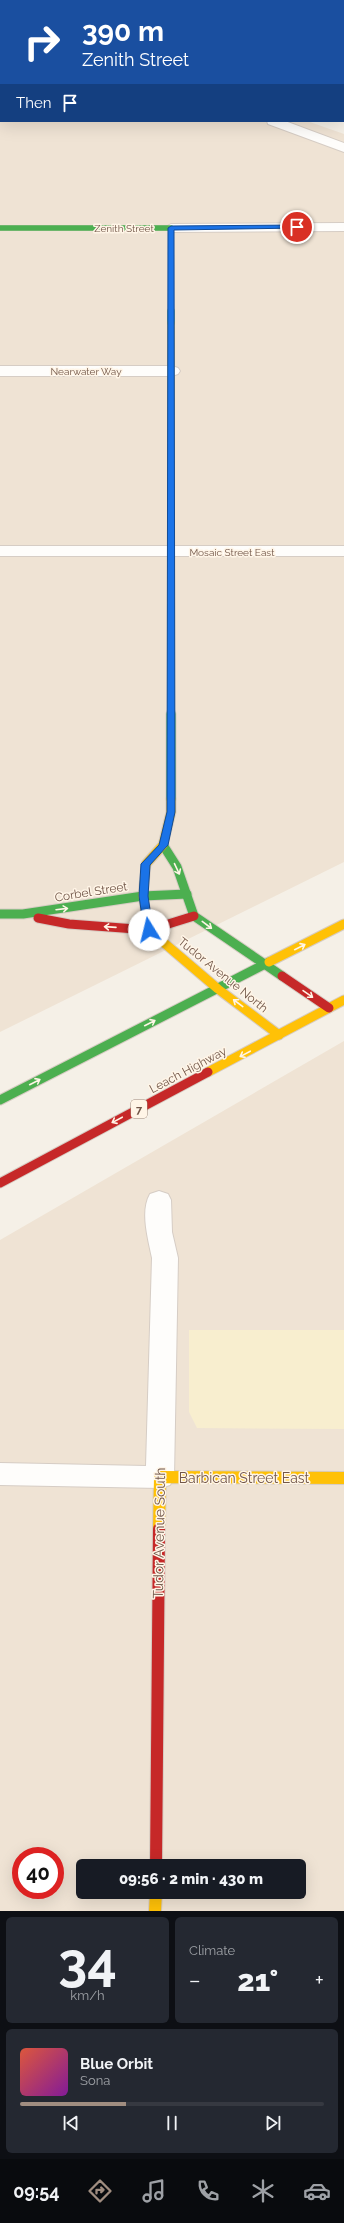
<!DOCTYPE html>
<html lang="en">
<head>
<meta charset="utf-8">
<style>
  :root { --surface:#171b24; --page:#242831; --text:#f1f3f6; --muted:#9ea1a6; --line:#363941; --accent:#a08d80 }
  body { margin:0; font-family:Raleway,sans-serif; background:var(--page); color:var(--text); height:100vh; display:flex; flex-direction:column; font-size:15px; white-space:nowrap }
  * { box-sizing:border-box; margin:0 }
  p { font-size:13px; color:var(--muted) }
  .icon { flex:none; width:22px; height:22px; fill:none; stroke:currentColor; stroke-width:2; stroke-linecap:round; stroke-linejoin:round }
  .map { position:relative; height:1911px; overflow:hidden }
  .panel { display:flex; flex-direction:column; gap:6px; padding:6px; background:#0d0f14; flex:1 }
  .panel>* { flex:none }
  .hud { position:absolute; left:0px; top:0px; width:344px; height:122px; box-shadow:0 4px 16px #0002; background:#1a4fa0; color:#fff; overflow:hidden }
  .speed { position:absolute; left:12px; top:1847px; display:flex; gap:8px; font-size:20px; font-weight:700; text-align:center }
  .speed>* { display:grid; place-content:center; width:52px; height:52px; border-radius:50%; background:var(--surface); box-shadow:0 4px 16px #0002; line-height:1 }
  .speed .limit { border:6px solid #d22; background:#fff; color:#111 }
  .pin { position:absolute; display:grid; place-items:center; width:34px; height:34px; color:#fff; margin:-17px; border:2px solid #fff; border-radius:50%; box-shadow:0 1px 4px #0007 }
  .me { position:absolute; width:44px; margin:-22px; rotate:351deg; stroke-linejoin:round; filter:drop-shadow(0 0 3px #0008) }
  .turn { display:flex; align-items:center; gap:14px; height:84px; padding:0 16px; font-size:18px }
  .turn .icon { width:52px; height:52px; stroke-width:2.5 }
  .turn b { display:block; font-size:28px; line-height:34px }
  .then { display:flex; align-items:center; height:38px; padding:0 16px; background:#0003; gap:8px; font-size:15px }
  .big { font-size:30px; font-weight:800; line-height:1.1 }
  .panel .card { flex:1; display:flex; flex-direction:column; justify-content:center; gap:6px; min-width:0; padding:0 14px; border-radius:6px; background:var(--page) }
  .panel .dial { align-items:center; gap:0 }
  .dial b { font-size:52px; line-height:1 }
  .song { display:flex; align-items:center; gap:12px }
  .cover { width:48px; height:48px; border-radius:6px; background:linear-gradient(135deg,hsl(10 70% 55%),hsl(290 70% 35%)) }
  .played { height:4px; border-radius:2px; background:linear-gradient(90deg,var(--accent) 35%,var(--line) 35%) }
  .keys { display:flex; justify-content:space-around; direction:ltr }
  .heat { display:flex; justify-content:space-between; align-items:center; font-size:22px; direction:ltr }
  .panel .tiles { flex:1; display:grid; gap:6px; grid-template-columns:1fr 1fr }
  .card:last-child { grid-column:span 2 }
  .trip { position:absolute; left:76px; top:1859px; width:230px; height:40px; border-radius:6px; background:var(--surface); box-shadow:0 4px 16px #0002; font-weight:800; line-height:40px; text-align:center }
  .tab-bar { display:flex; height:64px; justify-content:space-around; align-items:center; background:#090b0e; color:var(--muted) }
  .tab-bar .icon { width:28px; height:28px }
  .tab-bar .selected { color:var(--accent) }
  .tab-bar b { font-size:18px; color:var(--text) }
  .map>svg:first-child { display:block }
  .residential { fill:#efe3d4; fill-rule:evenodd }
  .sand { fill:#f8eecf }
  .water { fill:#c9e3e5 }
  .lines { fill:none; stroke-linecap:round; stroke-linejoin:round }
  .street-casing { stroke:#d6cdc5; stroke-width:2 }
  .fast-far2-casing { stroke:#d6ccc3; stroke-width:6 }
  .fast-far1-casing { stroke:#d6ccc3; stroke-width:8 }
  .fast-casing { stroke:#d6ccc3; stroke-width:11 }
  .slow-far2-casing { stroke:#d6ccc3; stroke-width:8 }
  .slow-far1-casing { stroke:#d6ccc3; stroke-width:11 }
  .slow-casing { stroke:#d6ccc3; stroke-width:14 }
  .jam-far1-casing { stroke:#d6ccc3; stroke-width:11 }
  .jam-casing { stroke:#d6ccc3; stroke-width:14 }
  .street { fill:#fefdfb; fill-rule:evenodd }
  .fast-far2 { stroke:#4caf50; stroke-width:5.5 }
  .fast-far1 { stroke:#4caf50; stroke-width:7 }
  .fast { stroke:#4caf50; stroke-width:9 }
  .slow-far2 { stroke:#ffc107; stroke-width:7 }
  .slow-far1 { stroke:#ffc107; stroke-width:9 }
  .slow { stroke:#ffc107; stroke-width:12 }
  .jam-far1 { stroke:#c62828; stroke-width:9 }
  .jam { stroke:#c62828; stroke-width:12 }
  .oneway { stroke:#fff5e7 }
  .route { fill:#1a73e8; stroke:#114b97 }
  .labels { text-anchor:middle; stroke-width:3; stroke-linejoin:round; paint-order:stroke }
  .far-street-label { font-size:10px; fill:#725749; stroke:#fff5e7 }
  .shield { fill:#fff5e7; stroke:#9c8678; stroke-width:1 }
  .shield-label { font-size:11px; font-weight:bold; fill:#725749 }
  .street-label { font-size:12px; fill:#725749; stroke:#fff5e7 }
  .near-street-label { font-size:14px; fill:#725749; stroke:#fff5e7 }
</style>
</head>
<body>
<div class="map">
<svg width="344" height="1911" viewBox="0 0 344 1911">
  <rect width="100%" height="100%" fill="#f5f0e7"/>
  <g class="residential">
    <path d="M0,0L24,1H1V121H307L344,134V862L0,1032Z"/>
    <path d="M344,1041V1911H0V1240ZM21,1856H55V1890H21ZM83,1866H299V1892H83Z"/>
  </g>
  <path class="sand" d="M189,1330H344V1429L197,1428L189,1412Z"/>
  <path class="water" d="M78,0H344V93L343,1Z"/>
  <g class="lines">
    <defs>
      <g id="street">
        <path d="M0,0H5L6,1H1V5Z"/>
        <rect x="0" y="101" width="1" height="8"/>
        <path d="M267,121H285L344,143V152L268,124Z"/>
        <path d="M344,223V231L171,232L164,228L171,224Z"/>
        <path d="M0,366H172L178,368L180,371L178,374L172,376H0Z"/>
        <rect x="0" y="546" width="344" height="10"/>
        <path d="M159,1191L168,1194L171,1200L172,1232L178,1258L174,1477L170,1485L160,1488L0,1485V1463L146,1466L152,1258C148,1239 140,1211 150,1194Z"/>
      </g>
      <path id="fast-far2" d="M0,228H171V312"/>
      <g id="fast-far1">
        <path d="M171,311V323"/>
        <path d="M171,605V715"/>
      </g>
      <g id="fast">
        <path d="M171,714V799"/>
        <path d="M163,845L177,867L194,916L282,976"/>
        <path d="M0,914H23L143,896L187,894"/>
        <path d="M0,1100L269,962"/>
      </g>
      <path id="slow-far2" d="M171,323V605"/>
      <g id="slow-far1">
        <path d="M171,799V812L163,845L146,864L143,896L149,930L218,989L279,1035"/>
        <path d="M269,962L344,924"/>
        <path d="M208,1072L344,1000"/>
      </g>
      <g id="slow">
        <path d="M159,1529L160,1477L344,1478"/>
        <path d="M155,1911L156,1892"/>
      </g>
      <g id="jam-far1">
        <path d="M38,918L69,924L149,930L194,916"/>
        <path d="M282,976L329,1008"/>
        <path d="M0,1183L208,1072"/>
      </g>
      <path id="jam" d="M156,1866L159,1529"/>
    </defs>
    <use href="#street" class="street-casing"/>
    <use href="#fast-far2" class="fast-far2-casing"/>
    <use href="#fast-far1" class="fast-far1-casing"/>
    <use href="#fast" class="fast-casing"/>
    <use href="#slow-far2" class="slow-far2-casing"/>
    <use href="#slow-far1" class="slow-far1-casing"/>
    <use href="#slow" class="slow-casing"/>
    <use href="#jam-far1" class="jam-far1-casing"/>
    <use href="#jam" class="jam-casing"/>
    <use href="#street" class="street"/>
    <use href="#fast-far2" class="fast-far2"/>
    <use href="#fast-far1" class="fast-far1"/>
    <use href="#fast" class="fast"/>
    <use href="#slow-far2" class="slow-far2"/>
    <use href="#slow-far1" class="slow-far1"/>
    <use href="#slow" class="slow"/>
    <use href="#jam-far1" class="jam-far1"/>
    <use href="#jam" class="jam"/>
  </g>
  <defs><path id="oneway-shaft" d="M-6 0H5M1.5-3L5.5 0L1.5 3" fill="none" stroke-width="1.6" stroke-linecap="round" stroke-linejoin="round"/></defs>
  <g class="oneway">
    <use href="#oneway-shaft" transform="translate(177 869) rotate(65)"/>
    <use href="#oneway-shaft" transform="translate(62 909) rotate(-7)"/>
    <use href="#oneway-shaft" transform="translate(207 925) rotate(37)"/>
    <use href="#oneway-shaft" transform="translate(110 927) rotate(-176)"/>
    <use href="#oneway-shaft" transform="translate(300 947) rotate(-27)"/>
    <use href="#oneway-shaft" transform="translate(308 994) rotate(35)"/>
    <use href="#oneway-shaft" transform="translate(238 1003) rotate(-143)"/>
    <use href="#oneway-shaft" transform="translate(150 1023) rotate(-27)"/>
    <use href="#oneway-shaft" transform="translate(245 1054) rotate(152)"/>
    <use href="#oneway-shaft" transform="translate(35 1082) rotate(-27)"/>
    <use href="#oneway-shaft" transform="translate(117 1120) rotate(152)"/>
  </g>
  <path class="route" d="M297,225L299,228L174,230L175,812L168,845L150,865L148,896L153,930L149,932L144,930L139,896L141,864L159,845L167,812L168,228L171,226Z"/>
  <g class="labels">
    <g class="far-street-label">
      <text x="124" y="232">Zenith Street</text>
      <text x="86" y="375">Nearwater Way</text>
      <text x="232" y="556">Mosaic Street East</text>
    </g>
    <rect class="shield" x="131" y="1100" width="16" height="18" rx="3"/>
    <g class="shield-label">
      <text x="139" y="1113">7</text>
    </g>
    <g class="street-label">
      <text transform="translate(91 892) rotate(-9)" y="4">Corbel Street</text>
      <text transform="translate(223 975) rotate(39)" y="4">Tudor Avenue North</text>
      <text transform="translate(188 1070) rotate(-28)" y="4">Leach Highway</text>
    </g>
    <g class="near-street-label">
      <text x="244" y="1483">Barbican Street East</text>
      <text transform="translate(159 1533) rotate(-89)" y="5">Tudor Avenue South</text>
    </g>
  </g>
</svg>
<div class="speed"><div class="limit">40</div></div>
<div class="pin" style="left:297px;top:227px;background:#d93025"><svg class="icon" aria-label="arrive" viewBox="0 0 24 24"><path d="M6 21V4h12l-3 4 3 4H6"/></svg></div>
<svg class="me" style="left:149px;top:930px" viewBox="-20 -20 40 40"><circle r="19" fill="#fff"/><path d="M0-13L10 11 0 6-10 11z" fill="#1a73e8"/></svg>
<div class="trip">09:56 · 2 min · 430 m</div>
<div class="hud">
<div class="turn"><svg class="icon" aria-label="right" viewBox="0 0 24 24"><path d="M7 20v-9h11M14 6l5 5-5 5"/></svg><div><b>390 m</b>Zenith Street</div></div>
<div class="then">Then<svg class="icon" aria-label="arrive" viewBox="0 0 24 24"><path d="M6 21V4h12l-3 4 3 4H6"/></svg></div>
</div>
</div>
<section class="panel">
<div class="tiles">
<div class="card dial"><b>34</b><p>km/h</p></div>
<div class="card"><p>Climate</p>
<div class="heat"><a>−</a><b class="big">21°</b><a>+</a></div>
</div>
<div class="card">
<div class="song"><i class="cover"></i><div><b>Blue Orbit</b><p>Sona</p></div></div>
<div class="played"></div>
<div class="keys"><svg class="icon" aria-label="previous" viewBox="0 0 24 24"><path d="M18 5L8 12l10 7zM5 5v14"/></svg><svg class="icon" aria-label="pause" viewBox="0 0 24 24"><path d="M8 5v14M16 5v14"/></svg><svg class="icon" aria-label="next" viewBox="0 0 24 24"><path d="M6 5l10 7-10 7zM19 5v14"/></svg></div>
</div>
</div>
</section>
<nav class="tab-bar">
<b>09:54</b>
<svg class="icon selected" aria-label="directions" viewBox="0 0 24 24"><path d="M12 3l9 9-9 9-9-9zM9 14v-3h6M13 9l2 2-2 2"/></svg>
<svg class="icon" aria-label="music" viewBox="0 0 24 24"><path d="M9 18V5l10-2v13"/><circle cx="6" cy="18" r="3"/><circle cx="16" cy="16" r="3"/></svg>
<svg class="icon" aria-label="phone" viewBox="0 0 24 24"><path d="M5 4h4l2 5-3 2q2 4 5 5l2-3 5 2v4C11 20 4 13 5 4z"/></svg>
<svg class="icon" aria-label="climate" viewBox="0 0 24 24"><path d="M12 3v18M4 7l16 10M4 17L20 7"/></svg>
<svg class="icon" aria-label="car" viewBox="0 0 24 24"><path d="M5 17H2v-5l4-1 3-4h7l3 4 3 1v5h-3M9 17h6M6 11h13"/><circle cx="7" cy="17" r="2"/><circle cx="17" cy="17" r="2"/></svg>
</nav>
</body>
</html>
